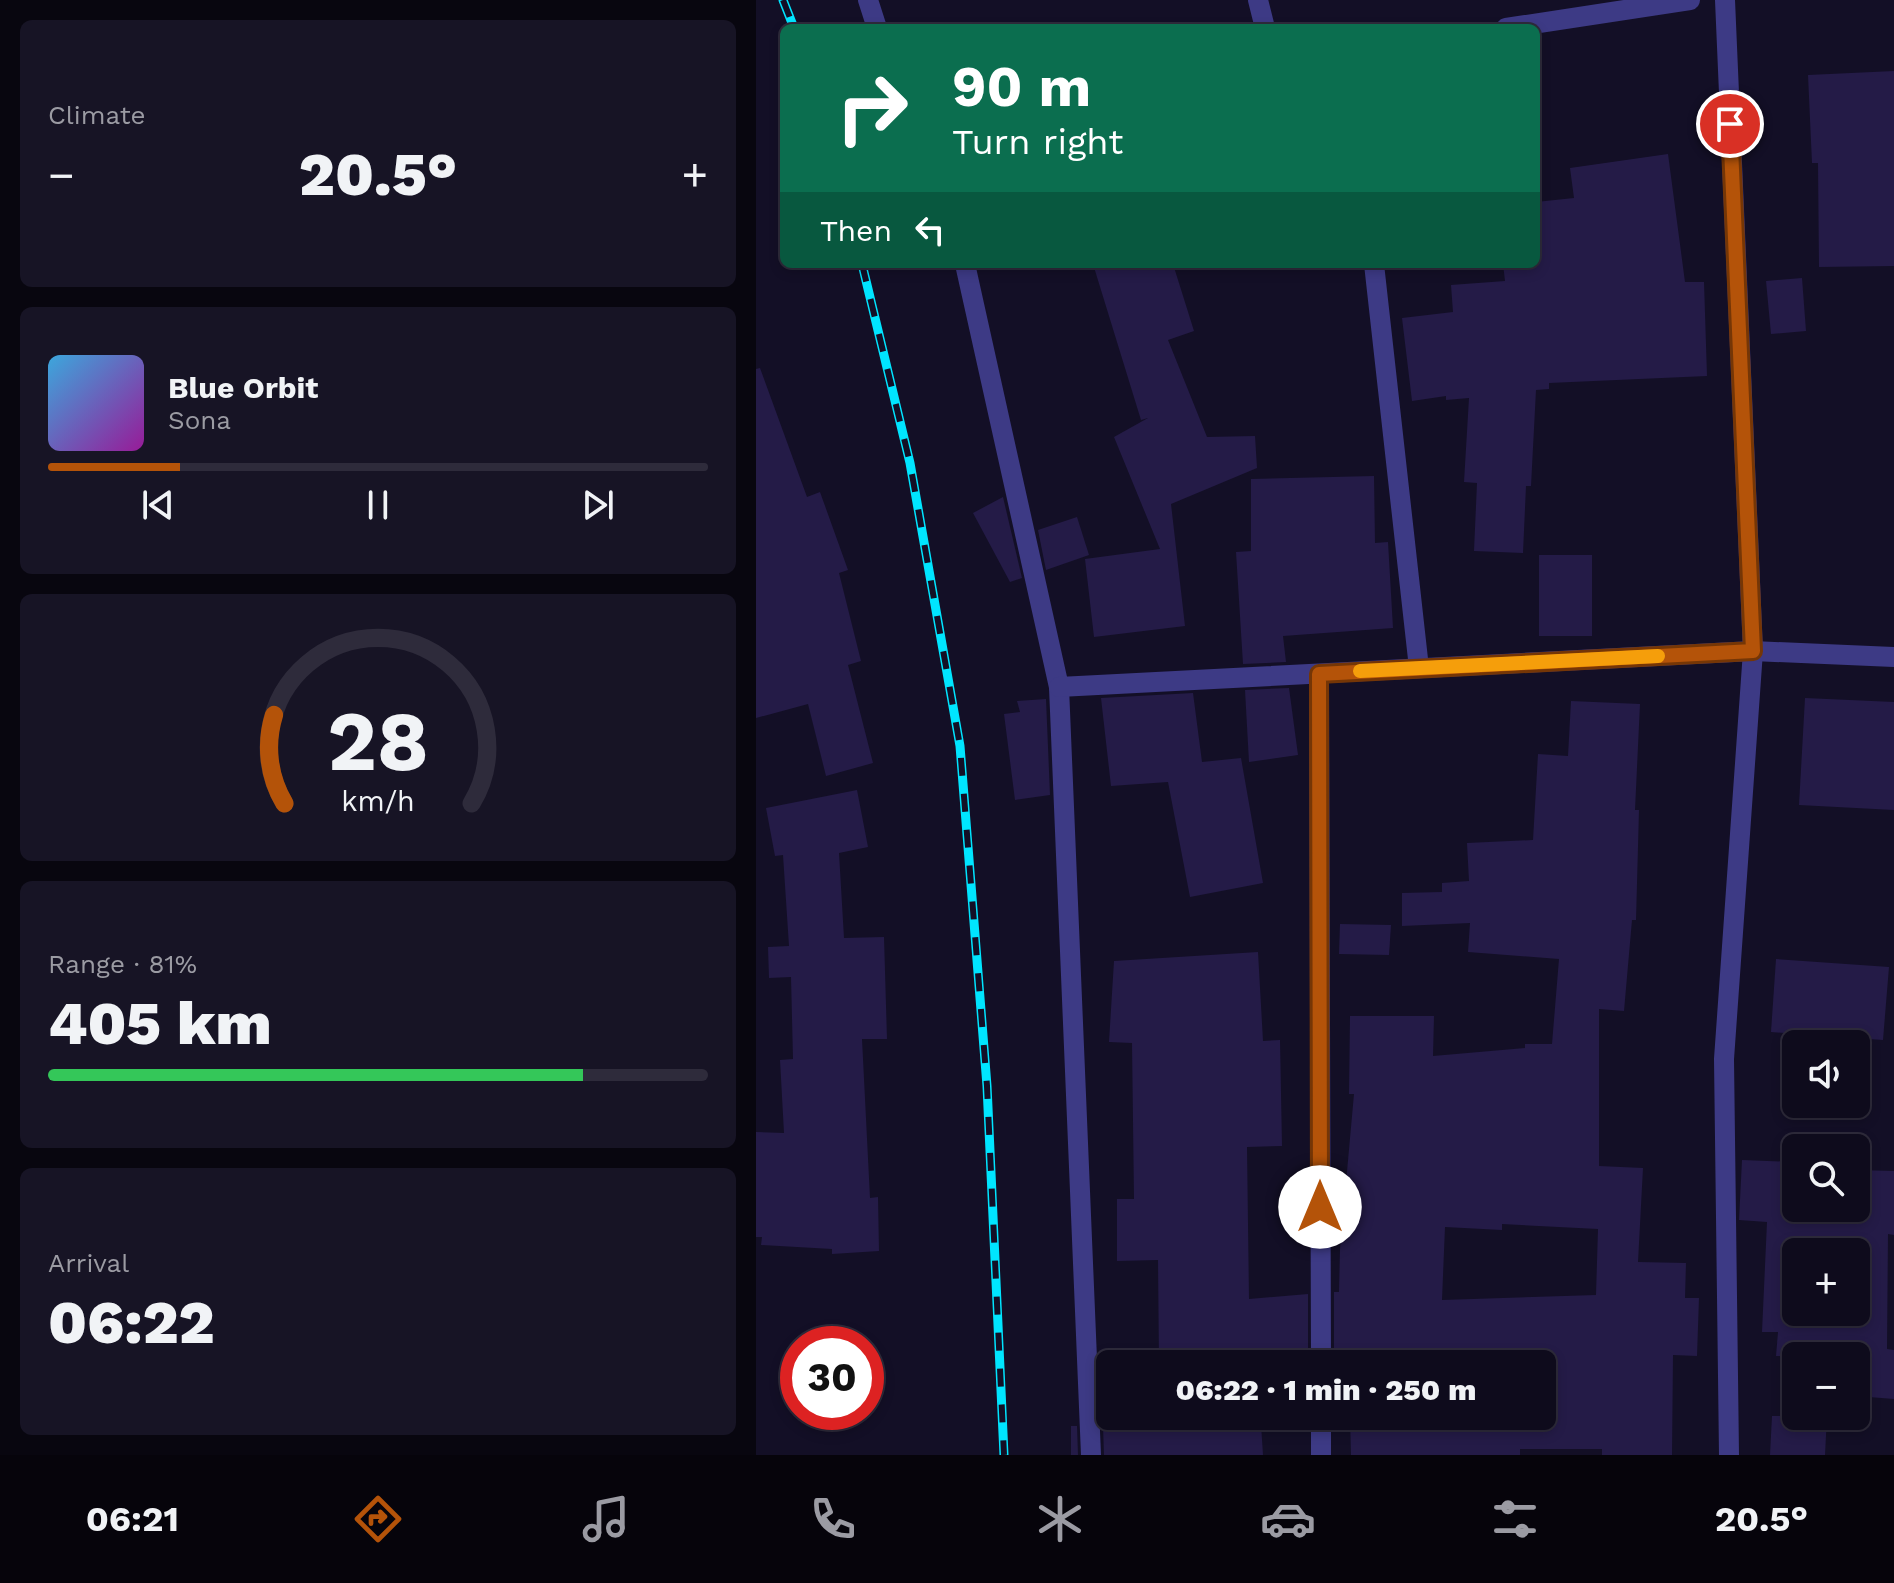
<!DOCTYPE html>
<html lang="en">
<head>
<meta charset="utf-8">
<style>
  :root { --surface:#0e0b1c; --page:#171425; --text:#f1f3f6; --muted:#9b9ba3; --line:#2e2b3b; --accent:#b45309 }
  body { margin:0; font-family:"Work Sans",sans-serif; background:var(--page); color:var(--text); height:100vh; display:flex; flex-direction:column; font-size:30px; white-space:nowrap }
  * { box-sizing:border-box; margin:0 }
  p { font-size:26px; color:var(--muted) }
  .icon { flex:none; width:44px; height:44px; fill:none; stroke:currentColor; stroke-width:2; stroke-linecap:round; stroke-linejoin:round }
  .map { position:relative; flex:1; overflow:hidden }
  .drawer { display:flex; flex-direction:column; gap:20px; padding:20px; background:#08060f; width:756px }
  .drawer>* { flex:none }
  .guide { position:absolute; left:24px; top:24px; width:760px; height:244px; border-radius:12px; box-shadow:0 4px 12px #0003,0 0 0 2px var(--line); background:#0b6e4f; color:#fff; overflow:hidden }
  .buttons { position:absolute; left:1026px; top:1030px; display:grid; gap:16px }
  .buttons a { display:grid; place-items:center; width:88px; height:88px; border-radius:12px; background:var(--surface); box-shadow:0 4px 12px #0003,0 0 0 2px var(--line); font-size:40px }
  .speed { position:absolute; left:24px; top:1326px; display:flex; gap:16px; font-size:40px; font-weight:700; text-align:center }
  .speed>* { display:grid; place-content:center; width:104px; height:104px; border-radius:50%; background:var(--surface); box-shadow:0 4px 12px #0003,0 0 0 2px var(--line); line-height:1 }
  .speed .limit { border:12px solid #d22; background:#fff; color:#111 }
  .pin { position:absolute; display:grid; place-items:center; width:68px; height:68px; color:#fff; margin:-34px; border:4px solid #fff; border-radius:50%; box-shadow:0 2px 8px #0007 }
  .me { position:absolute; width:88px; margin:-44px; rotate:0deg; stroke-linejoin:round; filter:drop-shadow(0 0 6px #0008) }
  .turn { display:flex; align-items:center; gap:28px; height:168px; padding:0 40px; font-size:36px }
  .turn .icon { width:104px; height:104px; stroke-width:2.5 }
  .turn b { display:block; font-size:56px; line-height:68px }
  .then { display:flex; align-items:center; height:76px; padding:0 40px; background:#0003; gap:16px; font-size:30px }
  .big { font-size:60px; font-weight:800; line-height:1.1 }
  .drawer .widget { flex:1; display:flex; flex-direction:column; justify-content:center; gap:12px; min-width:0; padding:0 28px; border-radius:12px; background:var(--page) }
  .drawer .dial { align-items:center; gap:0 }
  .dial svg { height:208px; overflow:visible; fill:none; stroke:var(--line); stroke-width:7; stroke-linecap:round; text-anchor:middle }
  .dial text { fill:var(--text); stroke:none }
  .song { display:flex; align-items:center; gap:24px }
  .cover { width:96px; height:96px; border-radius:12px; background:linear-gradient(135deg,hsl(200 70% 55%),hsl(300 70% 35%)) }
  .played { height:8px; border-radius:4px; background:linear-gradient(90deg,var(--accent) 20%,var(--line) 20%) }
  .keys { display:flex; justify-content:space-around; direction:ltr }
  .heat { display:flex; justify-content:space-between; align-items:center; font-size:44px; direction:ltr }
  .charge { height:12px; border-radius:6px; background:linear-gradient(90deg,#34c759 81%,var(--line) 0) }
  .trip { position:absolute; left:340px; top:1350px; width:460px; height:80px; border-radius:12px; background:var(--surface); box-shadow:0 4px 12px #0003,0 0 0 2px var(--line); font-weight:800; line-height:80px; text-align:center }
  .dock { display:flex; height:128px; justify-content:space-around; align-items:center; background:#06040b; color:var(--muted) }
  .dock .icon { width:56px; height:56px }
  .dock .active { color:var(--accent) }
  .dock b { font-size:36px; color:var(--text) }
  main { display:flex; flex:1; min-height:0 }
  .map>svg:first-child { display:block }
  .building { fill:#241b47; fill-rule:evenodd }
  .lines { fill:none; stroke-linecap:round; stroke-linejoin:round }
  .minor { stroke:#3d3a85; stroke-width:20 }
  .rail-casing { stroke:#00e5ff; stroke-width:9 }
  .rail { stroke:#130f26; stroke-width:6; stroke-dasharray:18; stroke-linecap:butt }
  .route-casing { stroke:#753606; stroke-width:20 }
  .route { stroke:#b45309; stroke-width:14 }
  .slow { stroke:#f59e0b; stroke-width:14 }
</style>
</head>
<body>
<main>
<section class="drawer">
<div class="widget"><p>Climate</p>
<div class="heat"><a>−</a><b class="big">20.5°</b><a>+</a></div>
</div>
<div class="widget">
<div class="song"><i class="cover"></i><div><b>Blue Orbit</b><p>Sona</p></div></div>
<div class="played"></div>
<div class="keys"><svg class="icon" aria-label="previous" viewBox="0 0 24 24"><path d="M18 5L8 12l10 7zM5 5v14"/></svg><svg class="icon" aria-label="pause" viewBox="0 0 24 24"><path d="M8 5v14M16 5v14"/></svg><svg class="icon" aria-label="next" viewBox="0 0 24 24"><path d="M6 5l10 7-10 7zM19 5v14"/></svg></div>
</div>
<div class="widget dial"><svg viewBox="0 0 100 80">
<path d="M14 69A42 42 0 1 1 86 69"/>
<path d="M14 69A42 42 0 0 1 10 35" stroke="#b45309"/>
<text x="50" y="56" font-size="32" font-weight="700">28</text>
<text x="50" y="72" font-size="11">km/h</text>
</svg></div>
<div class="widget"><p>Range · 81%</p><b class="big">405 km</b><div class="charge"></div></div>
<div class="widget"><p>Arrival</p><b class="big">06:22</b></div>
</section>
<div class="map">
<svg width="1138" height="1455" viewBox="0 0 1138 1455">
  <rect width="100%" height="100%" fill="#130f26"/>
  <g class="building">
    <path d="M1138,71V266L1063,267L1062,163H1056L1052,75Z"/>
    <path d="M912,154L929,282H948L951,376L793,383V389L780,390L775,486H770L767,553L718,551L721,483L708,482L713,398L690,400V396L656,401L646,318L697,312L695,285L749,281L747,264H780V202L818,198L814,168Z"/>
    <path d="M337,264H417L438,331L412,340L451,437L499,436L501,468L415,504L429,626L338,637L329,559L404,549L358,437L392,418L385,420Z"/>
    <path d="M1046,278L1050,331L1015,334L1010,281Z"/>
    <path d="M4,368L51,497L64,492L92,570L83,573L105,661L92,665L117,763L70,776L52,704L0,718V369Z"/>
    <path d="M618,476L619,543L632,542L637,628L527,636L530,662L487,664L480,552L495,551V479Z"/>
    <path d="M247,497L266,578L254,582L217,513Z"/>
    <path d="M321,517L333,555L290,570L282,530Z"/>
    <rect x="783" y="555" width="53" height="81"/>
    <path d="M533,688L542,755L493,762L489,690Z"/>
    <path d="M437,693L446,762L485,758L507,883L434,897L412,782L355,786L345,698Z"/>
    <path d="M1049,698L1138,702V810L1043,805Z"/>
    <path d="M290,699L294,795L259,800L248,714L264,712L261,701Z"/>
    <path d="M815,701L884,704L879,810H883L880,920H876L868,1011L843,1009V1166L887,1168L882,1262L930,1263L929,1298H943L941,1356L917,1355L916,1455H846V1449H764V1455H595L594,1416H786V1364H581V1358H578V1292H583L584,1249L598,1094H593L594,1016H678L677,1056L769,1048V1044H796L803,959L712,952L714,923L646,926V893L686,892V883L713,881L711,843L777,840L782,754L812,756ZM746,1224L842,1229L840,1295L686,1300L689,1227L746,1230Z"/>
    <path d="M101,790L112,847L83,853L88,938L128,937L131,1039H106L114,1198L122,1197L123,1251L76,1254V1249L5,1245L6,1237H0V1132L28,1133L24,1060L37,1059L35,977L13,978L12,947L33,946L27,855L19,856L10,808Z"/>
    <path d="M584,924L635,925L633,955L583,954Z"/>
    <path d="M502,952L507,1041L524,1040L526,1146L491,1147L493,1299L552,1294V1360L500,1364H403L402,1260L361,1261V1199H378L376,1043L353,1042L358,961Z"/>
    <path d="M1020,959L1133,967L1127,1040L1015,1032Z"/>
    <path d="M986,1160L1040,1162V1208H1100V1170L1138,1171V1235L1132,1234L1131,1349L1138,1350V1399L1100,1396V1356H1020L1022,1332H1006L1011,1222L983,1220ZM1040,1252H1100V1312H1040Z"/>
    <path d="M1016,1416H1071L1069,1455H1014Z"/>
    <path d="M505,1424L507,1455H348L347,1426L415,1425V1431Z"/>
    <path d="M315,1426H321L322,1455H315Z"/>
  </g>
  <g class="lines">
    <g class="minor">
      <path d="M112,0L121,28"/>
      <path d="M502,0L509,28"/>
      <path d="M969,0L997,651L968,1059L973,1455"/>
      <path d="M750,28L934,0"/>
      <path d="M209,264L303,687L335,1455"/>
      <path d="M618,264L663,668"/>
      <path d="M563,674L565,1364"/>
      <path d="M303,687L997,651L1138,657"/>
      <path d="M565,1416V1455"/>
    </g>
    <defs>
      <g id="rail">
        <path d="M27,0L38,28"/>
        <path d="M106,264L154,463L204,746L231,1086L248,1455"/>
      </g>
    </defs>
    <use href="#rail" class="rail-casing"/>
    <use href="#rail" class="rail"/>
  </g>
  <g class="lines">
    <defs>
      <path id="route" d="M564,1207L563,674L997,651L974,124"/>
    </defs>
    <use href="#route" class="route-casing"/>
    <use href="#route" class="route"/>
    <path class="slow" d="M604,671L902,656"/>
  </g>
</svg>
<div class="buttons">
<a><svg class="icon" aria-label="sound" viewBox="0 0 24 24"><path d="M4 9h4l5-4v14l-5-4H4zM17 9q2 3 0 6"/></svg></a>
<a><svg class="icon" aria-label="search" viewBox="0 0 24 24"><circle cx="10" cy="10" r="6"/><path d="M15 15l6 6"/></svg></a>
<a>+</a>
<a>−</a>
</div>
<div class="speed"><div class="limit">30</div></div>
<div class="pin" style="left:974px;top:124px;background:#d93025"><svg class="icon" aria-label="arrive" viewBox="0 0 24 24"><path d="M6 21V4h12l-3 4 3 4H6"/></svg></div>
<svg class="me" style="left:564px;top:1207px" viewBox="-20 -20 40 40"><circle r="19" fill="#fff"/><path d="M0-13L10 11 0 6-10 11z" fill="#b45309"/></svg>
<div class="trip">06:22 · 1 min · 250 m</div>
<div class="guide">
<div class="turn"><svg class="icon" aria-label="right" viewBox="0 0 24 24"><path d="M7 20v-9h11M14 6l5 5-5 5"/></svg><div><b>90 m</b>Turn right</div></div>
<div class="then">Then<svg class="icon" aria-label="left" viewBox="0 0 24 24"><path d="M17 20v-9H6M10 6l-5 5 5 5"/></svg></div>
</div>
</div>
</main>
<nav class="dock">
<b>06:21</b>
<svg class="icon active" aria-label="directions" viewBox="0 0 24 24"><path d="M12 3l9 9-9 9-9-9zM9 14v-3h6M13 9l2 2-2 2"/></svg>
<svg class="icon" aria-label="music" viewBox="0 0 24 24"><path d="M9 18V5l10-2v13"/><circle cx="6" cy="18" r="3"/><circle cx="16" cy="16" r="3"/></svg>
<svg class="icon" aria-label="phone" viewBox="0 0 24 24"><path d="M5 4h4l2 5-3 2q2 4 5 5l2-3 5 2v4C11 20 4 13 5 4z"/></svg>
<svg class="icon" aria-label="climate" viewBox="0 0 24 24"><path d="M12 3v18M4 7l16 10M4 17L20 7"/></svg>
<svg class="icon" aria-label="car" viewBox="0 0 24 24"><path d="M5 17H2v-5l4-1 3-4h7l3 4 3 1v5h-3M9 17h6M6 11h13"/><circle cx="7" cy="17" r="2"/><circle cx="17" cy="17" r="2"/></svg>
<svg class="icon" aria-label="filters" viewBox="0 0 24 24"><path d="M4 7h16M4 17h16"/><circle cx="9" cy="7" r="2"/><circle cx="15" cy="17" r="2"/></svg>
<b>20.5°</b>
</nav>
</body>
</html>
